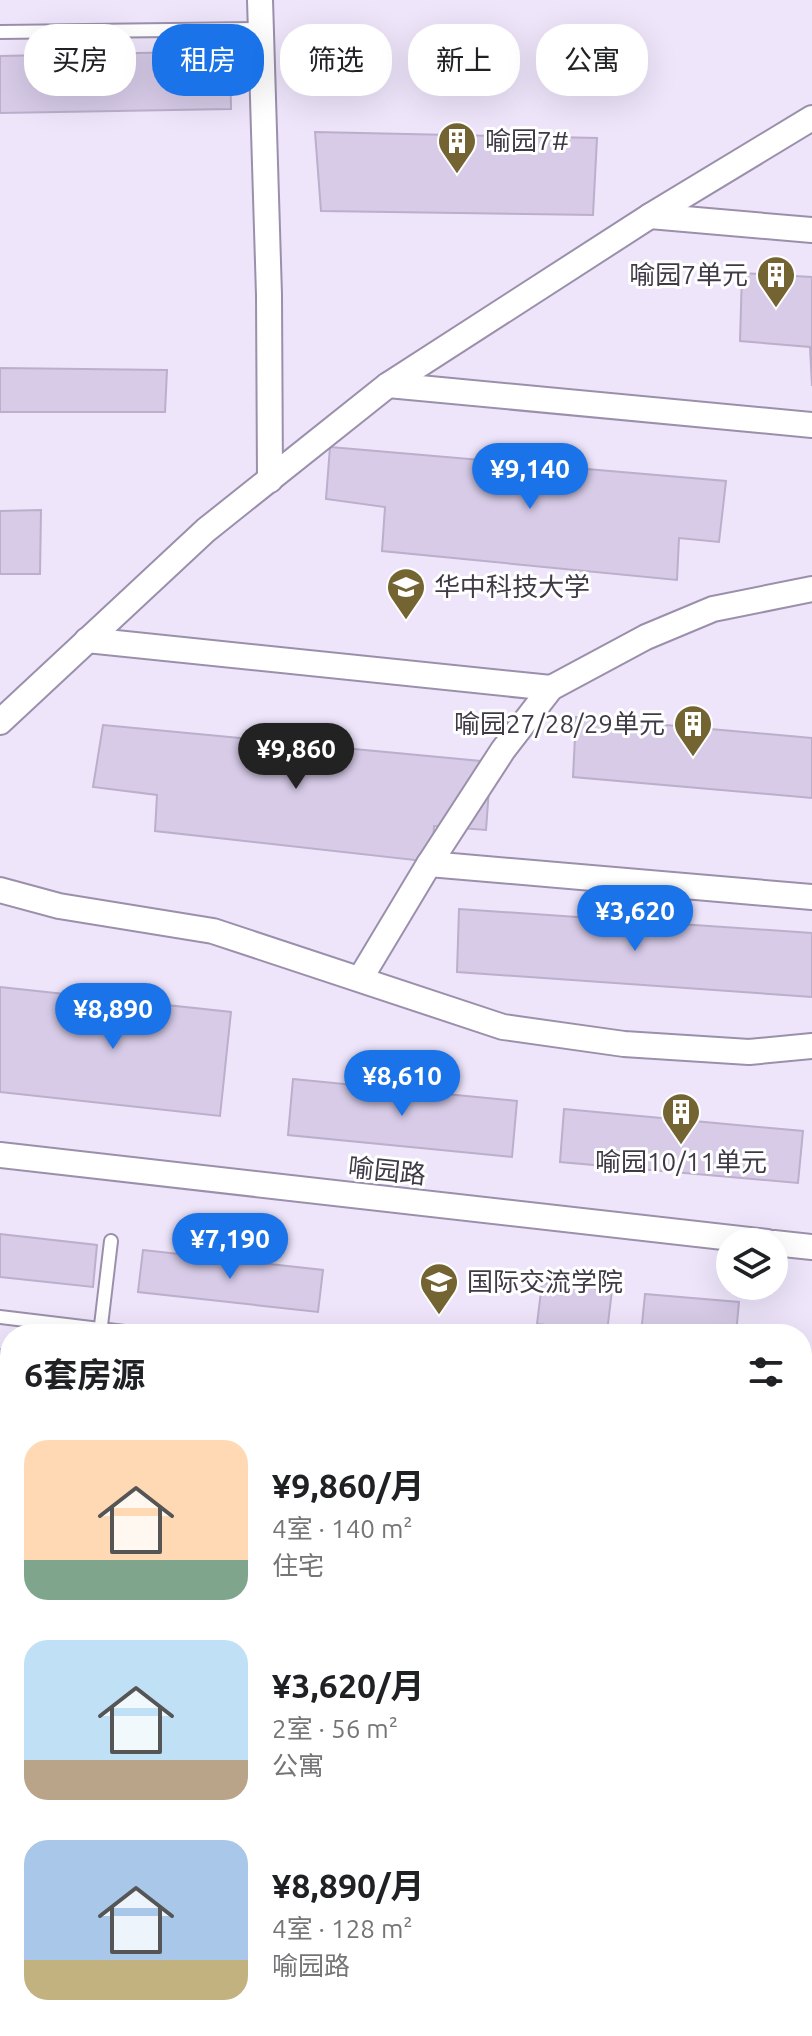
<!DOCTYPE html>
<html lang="zh">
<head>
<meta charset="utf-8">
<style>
  :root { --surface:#fff; --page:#f6f6f6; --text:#202124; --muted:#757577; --accent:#1a73e8 }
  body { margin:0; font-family:Ubuntu,"Noto Sans SC",sans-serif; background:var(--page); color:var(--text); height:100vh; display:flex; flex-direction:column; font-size:30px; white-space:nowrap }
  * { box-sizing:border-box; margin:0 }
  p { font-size:26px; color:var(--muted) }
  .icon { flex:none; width:44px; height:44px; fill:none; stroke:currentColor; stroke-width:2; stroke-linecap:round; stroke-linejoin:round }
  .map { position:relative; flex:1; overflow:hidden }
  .side { position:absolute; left:0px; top:1324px; width:812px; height:712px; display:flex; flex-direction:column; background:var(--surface); border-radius:32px 32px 0 0; box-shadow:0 8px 32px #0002 }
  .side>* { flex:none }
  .guide { position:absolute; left:24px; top:24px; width:764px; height:72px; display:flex; gap:16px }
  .tools { position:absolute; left:716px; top:1228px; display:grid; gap:16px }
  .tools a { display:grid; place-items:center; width:72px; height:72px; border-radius:50%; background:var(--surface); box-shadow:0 8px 32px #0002; font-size:40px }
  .price { position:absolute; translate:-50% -68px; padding:0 18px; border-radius:28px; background:var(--accent); color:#fff; font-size:26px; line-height:52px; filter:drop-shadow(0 2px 4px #0008) }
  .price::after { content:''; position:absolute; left:50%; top:48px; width:24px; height:18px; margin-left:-12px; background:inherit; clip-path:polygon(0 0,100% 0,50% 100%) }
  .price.current { background:#222; color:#fff }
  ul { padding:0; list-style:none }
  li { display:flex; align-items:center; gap:24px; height:200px; padding:0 24px }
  li span { display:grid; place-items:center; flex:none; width:224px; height:160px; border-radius:24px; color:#555 }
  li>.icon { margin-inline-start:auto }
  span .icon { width:96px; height:96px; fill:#fffc; stroke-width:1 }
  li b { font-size:34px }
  h2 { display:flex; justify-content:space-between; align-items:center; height:96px; padding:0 24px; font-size:34px }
  .pill { padding:0 28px; border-radius:32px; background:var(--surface); box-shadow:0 8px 32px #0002; font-size:28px; line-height:72px }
  .pill.current { background:var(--accent); color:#fff }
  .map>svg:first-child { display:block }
  .built { fill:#eee5fb; fill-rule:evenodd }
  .building { fill:#d7cbe8; stroke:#bbafcc; stroke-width:2 }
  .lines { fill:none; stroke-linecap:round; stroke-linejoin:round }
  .lane-casing { stroke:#9b90ab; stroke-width:16 }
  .street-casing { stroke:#9b90ab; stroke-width:28 }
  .lane { stroke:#fff; stroke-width:12 }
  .street { stroke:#fff; stroke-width:24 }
  .labels { text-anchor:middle; stroke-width:6; stroke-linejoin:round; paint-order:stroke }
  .poi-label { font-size:26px; fill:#3f3a46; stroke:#fff; text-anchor:start }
  .street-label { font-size:26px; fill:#3f3a46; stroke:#fff }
</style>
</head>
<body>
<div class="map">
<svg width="812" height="2036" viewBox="0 0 812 2036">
  <rect width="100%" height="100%" fill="#f6f2fe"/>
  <path class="built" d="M0,0H812V1589L802,1588V1334H10V2026H279L278,2036H0ZM730,1242H774V1286H730Z"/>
  <g class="building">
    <polygon points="230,51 231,109 0,113 0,56"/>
    <polygon points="315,132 597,138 593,215 321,211"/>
    <polygon points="742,273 812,277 812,386 810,347 740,341"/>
    <polygon points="0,368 167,370 165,412 0,412"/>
    <polygon points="330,447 726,481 719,542 679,538 677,580 382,551 385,507 326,499"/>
    <polygon points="41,510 40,574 0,574 0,511"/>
    <polygon points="576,717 812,738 812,798 573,777"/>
    <polygon points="103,725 491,762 486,830 434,826 432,862 155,831 157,795 93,787"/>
    <polygon points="459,909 812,933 812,997 457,972"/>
    <polygon points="0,987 231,1012 220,1116 0,1092"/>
    <polygon points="293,1079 517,1101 512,1157 288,1135"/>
    <polygon points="564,1109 803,1131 798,1183 560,1162"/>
    <polygon points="0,1234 97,1245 93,1287 0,1277"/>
    <polygon points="143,1250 323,1270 318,1312 138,1292"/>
    <polygon points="542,1283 612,1290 607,1332 537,1324"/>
    <polygon points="645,1294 739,1302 736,1334 641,1334"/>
    <polygon points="0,1349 10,1350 10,1393 0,1392"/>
    <polygon points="802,1427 811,1428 807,1474 802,1474"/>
    <polygon points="0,1465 10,1466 10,1508 0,1507"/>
    <polygon points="802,1499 812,1499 810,1547 802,1546"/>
    <polygon points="0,1582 10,1583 10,1626 0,1625"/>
    <polygon points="0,1699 10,1700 10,1743 0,1742"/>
    <polygon points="804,1726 812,1727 812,1903 802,1901"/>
    <polygon points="0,1850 10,1851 10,1893 0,1892"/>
    <polygon points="0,1968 10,1969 10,2012 0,2011"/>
    <polygon points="149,2026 269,2026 268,2036"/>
    <polygon points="304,2026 371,2026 370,2036 304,2036"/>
    <polygon points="468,2026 525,2026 525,2036 467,2032"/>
    <polygon points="605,2026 687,2026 687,2036 604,2036"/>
  </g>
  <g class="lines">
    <defs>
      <g id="lane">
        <polyline points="0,32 261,29"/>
        <polyline points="0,1317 141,1334"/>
        <polyline points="100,1334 111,1241"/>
        <polyline points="0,1434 10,1435"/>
        <polyline points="0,1544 10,1546"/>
        <polyline points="0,1663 10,1665"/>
        <polyline points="0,1806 10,1807"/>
        <polyline points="0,1923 10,1924"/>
        <polyline points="72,2036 73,2026"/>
      </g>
      <g id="street">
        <polyline points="260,0 269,295 270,480"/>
        <polyline points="650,216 812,230"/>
        <polyline points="388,385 812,425"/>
        <polyline points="87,640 551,688"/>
        <polyline points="0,722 206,530 388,385 650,216 812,118"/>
        <polyline points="429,864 812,897"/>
        <polyline points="0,890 59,906 213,931 503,1027 624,1044 749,1052 812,1046"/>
        <polyline points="360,979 429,864 503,750 551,688 646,637 713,609 812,589"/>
        <polyline points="0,1155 767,1242"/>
        <polyline points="774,1243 812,1247"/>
        <polyline points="802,1390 812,1391"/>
        <polyline points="802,1596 812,1597"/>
        <polyline points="802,1706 812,1697"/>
        <polyline points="754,2026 757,2036"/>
        <polyline points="439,2036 440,2026"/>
      </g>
    </defs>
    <use href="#lane" class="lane-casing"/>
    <use href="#street" class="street-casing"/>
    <use href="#lane" class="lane"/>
    <use href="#street" class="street"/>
  </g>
  <defs>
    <symbol id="building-pin" viewBox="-11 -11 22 30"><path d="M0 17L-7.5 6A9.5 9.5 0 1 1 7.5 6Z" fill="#736431" stroke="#fff"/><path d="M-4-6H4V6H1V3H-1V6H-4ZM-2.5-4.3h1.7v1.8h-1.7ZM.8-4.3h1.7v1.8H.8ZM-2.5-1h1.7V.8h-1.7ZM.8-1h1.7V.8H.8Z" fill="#fff"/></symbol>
    <symbol id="university-pin" viewBox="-11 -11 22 30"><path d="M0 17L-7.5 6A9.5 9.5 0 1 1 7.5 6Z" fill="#736431" stroke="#fff"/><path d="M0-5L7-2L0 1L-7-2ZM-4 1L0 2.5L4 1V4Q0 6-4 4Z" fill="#fff"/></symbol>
  </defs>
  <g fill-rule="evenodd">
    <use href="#building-pin" x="435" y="119" width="44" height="60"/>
    <use href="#building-pin" x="754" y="253" width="44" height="60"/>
    <use href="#university-pin" x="384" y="565" width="44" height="60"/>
    <use href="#building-pin" x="671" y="702" width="44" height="60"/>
    <use href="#building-pin" x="659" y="1090" width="44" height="60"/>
    <use href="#university-pin" x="417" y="1260" width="44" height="60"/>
  </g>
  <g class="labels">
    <g class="poi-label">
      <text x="485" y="150">喻园7#</text>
      <text x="748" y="284" text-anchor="end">喻园7单元</text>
      <text x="434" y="596">华中科技大学</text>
      <text x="665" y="733" text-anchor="end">喻园27/28/29单元</text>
      <text x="681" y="1171" text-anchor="middle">喻园10/11单元</text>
      <text x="467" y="1291">国际交流学院</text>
    </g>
    <g class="street-label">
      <text transform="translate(387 1171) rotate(6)" y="9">喻园路</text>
    </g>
  </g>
</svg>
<div class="tools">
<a><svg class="icon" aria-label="layers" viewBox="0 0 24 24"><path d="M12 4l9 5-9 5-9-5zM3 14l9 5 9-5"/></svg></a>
</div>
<b class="price" style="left:530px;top:511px">¥9,140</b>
<b class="price current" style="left:296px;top:791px">¥9,860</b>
<b class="price" style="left:635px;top:953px">¥3,620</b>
<b class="price" style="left:113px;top:1051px">¥8,890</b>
<b class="price" style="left:402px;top:1118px">¥8,610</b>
<b class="price" style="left:230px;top:1281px">¥7,190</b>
<div class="guide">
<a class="pill">买房</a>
<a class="pill current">租房</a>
<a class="pill">筛选</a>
<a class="pill">新上</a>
<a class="pill">公寓</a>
</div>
<section class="side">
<h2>6套房源<svg class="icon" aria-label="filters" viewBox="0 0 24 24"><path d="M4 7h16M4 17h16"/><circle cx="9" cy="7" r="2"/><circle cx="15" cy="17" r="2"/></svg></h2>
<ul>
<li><span style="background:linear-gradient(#ffd9b3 75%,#7fa58c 0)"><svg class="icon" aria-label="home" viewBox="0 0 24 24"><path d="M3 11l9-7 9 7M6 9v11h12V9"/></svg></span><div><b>¥9,860/月</b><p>4室 · 140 m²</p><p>住宅</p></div></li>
<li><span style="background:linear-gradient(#bfe0f5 75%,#b9a48a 0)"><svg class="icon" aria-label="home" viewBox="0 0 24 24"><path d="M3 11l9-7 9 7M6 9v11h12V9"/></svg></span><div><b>¥3,620/月</b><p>2室 · 56 m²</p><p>公寓</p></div></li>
<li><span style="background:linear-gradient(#a9c7e8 75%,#c2b280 0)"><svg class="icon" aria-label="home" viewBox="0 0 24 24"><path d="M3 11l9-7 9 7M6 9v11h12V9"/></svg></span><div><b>¥8,890/月</b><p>4室 · 128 m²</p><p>喻园路</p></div></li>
</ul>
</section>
</div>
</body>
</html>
